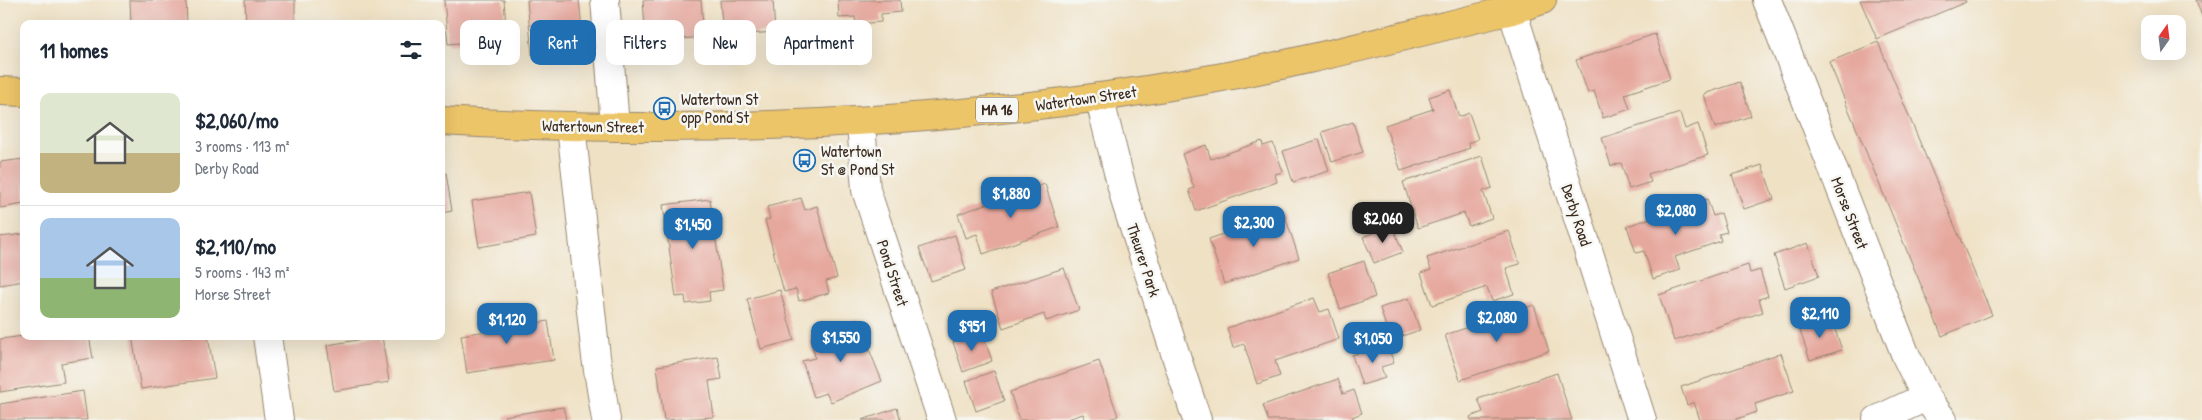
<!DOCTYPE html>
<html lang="en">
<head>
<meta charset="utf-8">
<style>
  :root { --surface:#fff; --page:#f2f2f3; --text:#1f2937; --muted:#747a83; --line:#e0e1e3; --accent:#1f6fb2 }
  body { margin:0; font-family:"Patrick Hand",sans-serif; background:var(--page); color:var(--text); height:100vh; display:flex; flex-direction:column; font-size:19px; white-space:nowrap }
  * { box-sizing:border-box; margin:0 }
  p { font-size:16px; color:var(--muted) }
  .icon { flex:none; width:28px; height:28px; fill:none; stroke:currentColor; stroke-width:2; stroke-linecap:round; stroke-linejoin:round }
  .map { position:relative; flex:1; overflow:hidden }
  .panel { position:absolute; left:20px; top:20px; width:425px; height:320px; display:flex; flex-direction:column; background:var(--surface); border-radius:10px; box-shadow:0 5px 20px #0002 }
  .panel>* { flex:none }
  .guide { position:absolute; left:460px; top:20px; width:475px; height:45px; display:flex; gap:10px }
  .needle { width:32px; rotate:14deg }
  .fabs { position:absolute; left:2141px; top:15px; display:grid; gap:10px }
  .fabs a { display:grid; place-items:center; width:45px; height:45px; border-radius:10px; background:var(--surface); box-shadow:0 5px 20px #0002; font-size:25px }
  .price { position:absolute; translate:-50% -42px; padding:0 11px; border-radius:10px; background:var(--accent); color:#fff; font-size:16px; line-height:32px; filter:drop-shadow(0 1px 2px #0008) }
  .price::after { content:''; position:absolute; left:50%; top:30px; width:15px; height:11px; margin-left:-8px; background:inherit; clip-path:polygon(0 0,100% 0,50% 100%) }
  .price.current { background:#222; color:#fff }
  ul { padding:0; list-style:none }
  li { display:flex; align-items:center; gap:15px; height:125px; padding:0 20px }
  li+li { border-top:1px solid var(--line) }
  li span { display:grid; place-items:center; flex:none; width:140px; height:100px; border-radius:10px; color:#555 }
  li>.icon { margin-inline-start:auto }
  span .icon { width:60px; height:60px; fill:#fffc; stroke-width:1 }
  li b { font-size:21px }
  h2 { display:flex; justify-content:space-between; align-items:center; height:60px; padding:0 20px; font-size:21px }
  .tag { padding:0 18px; border-radius:10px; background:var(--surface); box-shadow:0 5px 20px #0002; font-size:18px; line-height:45px }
  .tag.current { background:var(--accent); color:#fff }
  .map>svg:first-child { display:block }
  .building { fill:#e6a79d }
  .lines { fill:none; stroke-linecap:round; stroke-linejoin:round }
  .minor-casing { stroke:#958671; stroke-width:30 }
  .major-casing { stroke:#958671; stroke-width:30 }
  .minor { stroke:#fff; stroke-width:28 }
  .major { stroke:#edc569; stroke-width:28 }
  .labels { text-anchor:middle; stroke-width:5; stroke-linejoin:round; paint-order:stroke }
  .shield { fill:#f6f6f2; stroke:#73675e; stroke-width:1 }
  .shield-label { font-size:15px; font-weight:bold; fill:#3b2a1e }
  .street-label { font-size:16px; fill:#3b2a1e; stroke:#f6f6f2 }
  .poi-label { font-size:16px; fill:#3b2a1e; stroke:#f6f6f2; text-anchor:start }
</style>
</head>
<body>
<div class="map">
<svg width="2202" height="420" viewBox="0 0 2202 420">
  <rect width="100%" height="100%" fill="#f6f6f2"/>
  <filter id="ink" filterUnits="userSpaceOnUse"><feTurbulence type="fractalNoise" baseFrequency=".02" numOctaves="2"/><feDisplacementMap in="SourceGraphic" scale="10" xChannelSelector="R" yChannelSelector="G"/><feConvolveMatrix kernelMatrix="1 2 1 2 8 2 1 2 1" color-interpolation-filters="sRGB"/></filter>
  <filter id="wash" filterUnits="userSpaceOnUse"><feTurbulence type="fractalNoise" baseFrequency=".0096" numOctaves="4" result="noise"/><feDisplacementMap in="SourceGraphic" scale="20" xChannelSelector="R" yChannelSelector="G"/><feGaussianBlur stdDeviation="1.12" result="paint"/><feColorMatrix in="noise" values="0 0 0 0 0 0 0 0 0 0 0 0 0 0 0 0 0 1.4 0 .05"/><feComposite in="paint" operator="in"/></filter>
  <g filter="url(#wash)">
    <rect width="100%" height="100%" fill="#efe1c4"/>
    <g id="blocks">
      <g class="building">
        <polygon points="130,0 186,0 187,24 131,24"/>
        <polygon points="245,0 295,0 295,24 246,24"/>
        <polygon points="444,0 504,0 507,39 448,44"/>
        <polygon points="527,0 579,0 584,50 532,55"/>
        <polygon points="643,0 701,0 704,37 646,42"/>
        <polygon points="720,0 773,0 775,32 723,36"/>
        <polygon points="838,0 900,0 901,12 881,14 881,22 856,24 855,17 839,18"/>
        <polygon points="1860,0 1965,0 1966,2 1877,39"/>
        <polygon points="2196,0 2202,0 2202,17"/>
        <polygon points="1655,34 1670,79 1625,94 1630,109 1603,118 1594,91 1588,93 1576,60"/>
        <polygon points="1878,42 1992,315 1942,336 1829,62"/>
        <polygon points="1740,82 1751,116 1715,128 1704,94"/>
        <polygon points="1450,90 1459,117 1469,113 1478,139 1468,143 1470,148 1401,171 1385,125 1433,109 1429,97"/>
        <polygon points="1680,113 1685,129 1698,124 1708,155 1648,174 1651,182 1629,189 1621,163 1611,166 1602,138"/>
        <polygon points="1353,122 1363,152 1332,162 1322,132"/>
        <polygon points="1319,139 1329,171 1293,182 1283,151"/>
        <polygon points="1262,141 1263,146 1273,143 1283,172 1275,174 1277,182 1196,211 1189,190 1194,188 1182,154 1206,145 1211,159"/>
        <polygon points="1482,156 1492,188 1483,191 1492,218 1469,226 1464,213 1418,228 1403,182"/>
        <polygon points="24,159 24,204 0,208 0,162"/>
        <polygon points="1762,165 1774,199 1744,209 1732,175"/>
        <polygon points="446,173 452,211 441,213 441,174"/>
        <polygon points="1045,184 1059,227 983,254 977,234 966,238 958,214"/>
        <polygon points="529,192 536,237 479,247 472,201"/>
        <polygon points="801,198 805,210 817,206 837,278 826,281 829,293 799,301 796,289 784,292 765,220 770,219 767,207"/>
        <polygon points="710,199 723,290 709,292 710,301 686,304 685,296 676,297 663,205"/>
        <polygon points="1707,199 1713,216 1721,213 1727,232 1719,234 1721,241 1675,257 1680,270 1653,279 1644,251 1636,253 1627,226"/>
        <polygon points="1284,213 1299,258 1224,284 1209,239"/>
        <polygon points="1392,225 1403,252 1374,263 1363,237"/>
        <polygon points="1509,231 1520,264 1506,268 1514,294 1492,301 1487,287 1432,305 1421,273 1431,270 1427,258"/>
        <polygon points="24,234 24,281 0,285 0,237"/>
        <polygon points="955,235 966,270 931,281 919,248"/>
        <polygon points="1808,243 1819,276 1785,288 1774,255"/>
        <polygon points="1364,261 1375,297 1340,309 1328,273"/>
        <polygon points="1748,265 1750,273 1760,270 1768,296 1759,299 1763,312 1674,341 1659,295"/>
        <polygon points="1064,268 1079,310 1046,321 1044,314 1003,328 991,292"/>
        <polygon points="780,290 794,340 761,349 747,299"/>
        <polygon points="1314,298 1320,312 1329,309 1339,339 1275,361 1280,376 1257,384 1244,344 1233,348 1227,328"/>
        <polygon points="1409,298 1420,330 1390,340 1380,308"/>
        <polygon points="1534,305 1549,351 1460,380 1445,335"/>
        <polygon points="517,314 519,326 548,321 554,360 467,373 461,335 493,330 491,318"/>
        <polygon points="1831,318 1842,350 1810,360 1799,328"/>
        <polygon points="857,320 882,381 831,402 826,393 814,397 802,361 815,358 811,337"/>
        <polygon points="982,332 992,361 963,372 953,342"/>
        <polygon points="24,336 89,336 93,358 61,363 64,382 0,392 0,339"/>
        <polygon points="132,336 208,336 215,378 141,389"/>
        <polygon points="382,336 389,382 334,391 327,345"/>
        <polygon points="1387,344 1394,363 1381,367 1385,378 1362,385 1352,355"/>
        <polygon points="1781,353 1794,391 1755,404 1757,412 1734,420 1700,420 1694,402 1687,405 1681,387"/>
        <polygon points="718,357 722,379 709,381 714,417 664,420 657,366"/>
        <polygon points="1099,361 1118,416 1106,420 1085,420 1083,414 1065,420 1019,420 1010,392"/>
        <polygon points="994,371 1004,401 976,411 966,381"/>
        <polygon points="1557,373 1572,420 1471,420 1470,417 1483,412 1478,399"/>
        <polygon points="1338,379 1343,394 1354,390 1362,413 1352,417 1354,420 1268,420 1263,405"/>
        <polygon points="83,391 87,420 0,420 0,404"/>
        <polygon points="563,407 566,420 505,420 504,416"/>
        <polygon points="897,408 901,420 862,420"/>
      </g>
    </g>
  </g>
  <g filter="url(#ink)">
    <use href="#blocks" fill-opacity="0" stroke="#958671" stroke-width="1"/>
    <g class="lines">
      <defs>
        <g id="minor">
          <polyline points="605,0 615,126"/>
          <polyline points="1767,0 1906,356 1926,397 1943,420"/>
          <polyline points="1512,10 1642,420"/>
          <polyline points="1099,97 1126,203 1197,420"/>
          <polyline points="861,123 866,190 942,420"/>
          <polyline points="571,126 596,357 606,420"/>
          <polyline points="267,336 279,420"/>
          <polyline points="1877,420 1926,397"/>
        </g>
        <g id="major">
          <polyline points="0,91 24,92"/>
          <path d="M441,121C695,135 949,126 1200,81C1305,63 1408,34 1512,10L1542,0"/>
        </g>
      </defs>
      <use href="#minor" class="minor-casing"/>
      <use href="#major" class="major-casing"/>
      <use href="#minor" class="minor"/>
      <use href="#major" class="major"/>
    </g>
  </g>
  <defs>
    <symbol id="bus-ring" viewBox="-11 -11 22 22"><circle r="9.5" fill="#f6f6f2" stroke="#1f6fb2" stroke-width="1.5"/><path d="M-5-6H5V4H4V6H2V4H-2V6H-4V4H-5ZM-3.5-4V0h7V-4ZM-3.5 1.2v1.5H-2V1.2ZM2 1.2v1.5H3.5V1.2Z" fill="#1f6fb2"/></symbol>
  </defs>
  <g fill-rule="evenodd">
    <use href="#bus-ring" x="652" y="96" width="25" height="25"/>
    <use href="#bus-ring" x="792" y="148" width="25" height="25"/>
  </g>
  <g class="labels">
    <rect class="shield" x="976" y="97.5" width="42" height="25" rx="4"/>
    <g class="shield-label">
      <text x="997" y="115">MA 16</text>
    </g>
    <g class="street-label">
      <text transform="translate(1086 98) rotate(-8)" y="6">Watertown Street</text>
      <text transform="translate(593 126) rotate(1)" y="6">Watertown Street</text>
      <text transform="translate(1850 213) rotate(69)" y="6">Morse Street</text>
      <text transform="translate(1577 215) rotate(72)" y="6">Derby Road</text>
      <text transform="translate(1144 260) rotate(72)" y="6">Theurer Park</text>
      <text transform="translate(893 273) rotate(72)" y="6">Pond Street</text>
    </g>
    <g class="poi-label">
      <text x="681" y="105">Watertown St<tspan x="681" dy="18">opp Pond St</tspan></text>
      <text x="821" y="157">Watertown<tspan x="821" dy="18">St @ Pond St</tspan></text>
    </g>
  </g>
</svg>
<div class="fabs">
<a><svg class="needle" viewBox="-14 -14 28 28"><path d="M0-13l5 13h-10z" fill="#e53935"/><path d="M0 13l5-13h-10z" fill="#747a83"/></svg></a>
</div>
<b class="price" style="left:1011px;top:219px">$1,880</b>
<b class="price" style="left:1676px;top:236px">$2,080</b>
<b class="price current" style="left:1383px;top:244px">$2,060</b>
<b class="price" style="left:1254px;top:248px">$2,300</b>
<b class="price" style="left:693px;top:250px">$1,450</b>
<b class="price" style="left:1820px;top:339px">$2,110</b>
<b class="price" style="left:1497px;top:343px">$2,080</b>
<b class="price" style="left:507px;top:345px">$1,120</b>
<b class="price" style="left:972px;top:352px">$951</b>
<b class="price" style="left:841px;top:363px">$1,550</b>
<b class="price" style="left:1373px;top:364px">$1,050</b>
<div class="guide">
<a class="tag">Buy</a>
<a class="tag current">Rent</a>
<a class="tag">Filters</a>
<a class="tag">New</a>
<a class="tag">Apartment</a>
</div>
<section class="panel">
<h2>11 homes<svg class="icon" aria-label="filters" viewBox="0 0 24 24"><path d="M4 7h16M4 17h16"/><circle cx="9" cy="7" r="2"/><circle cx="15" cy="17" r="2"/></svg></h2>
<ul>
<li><span style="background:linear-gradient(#dfe7d0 60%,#c2b280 0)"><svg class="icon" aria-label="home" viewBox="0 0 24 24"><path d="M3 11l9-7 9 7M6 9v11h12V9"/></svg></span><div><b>$2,060/mo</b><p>3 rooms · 113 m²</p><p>Derby Road</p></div></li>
<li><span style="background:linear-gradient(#a9c7e8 60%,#8fb573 0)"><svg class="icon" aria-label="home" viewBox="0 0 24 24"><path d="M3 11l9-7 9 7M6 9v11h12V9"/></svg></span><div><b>$2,110/mo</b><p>5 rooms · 143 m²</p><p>Morse Street</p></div></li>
</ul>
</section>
</div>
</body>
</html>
